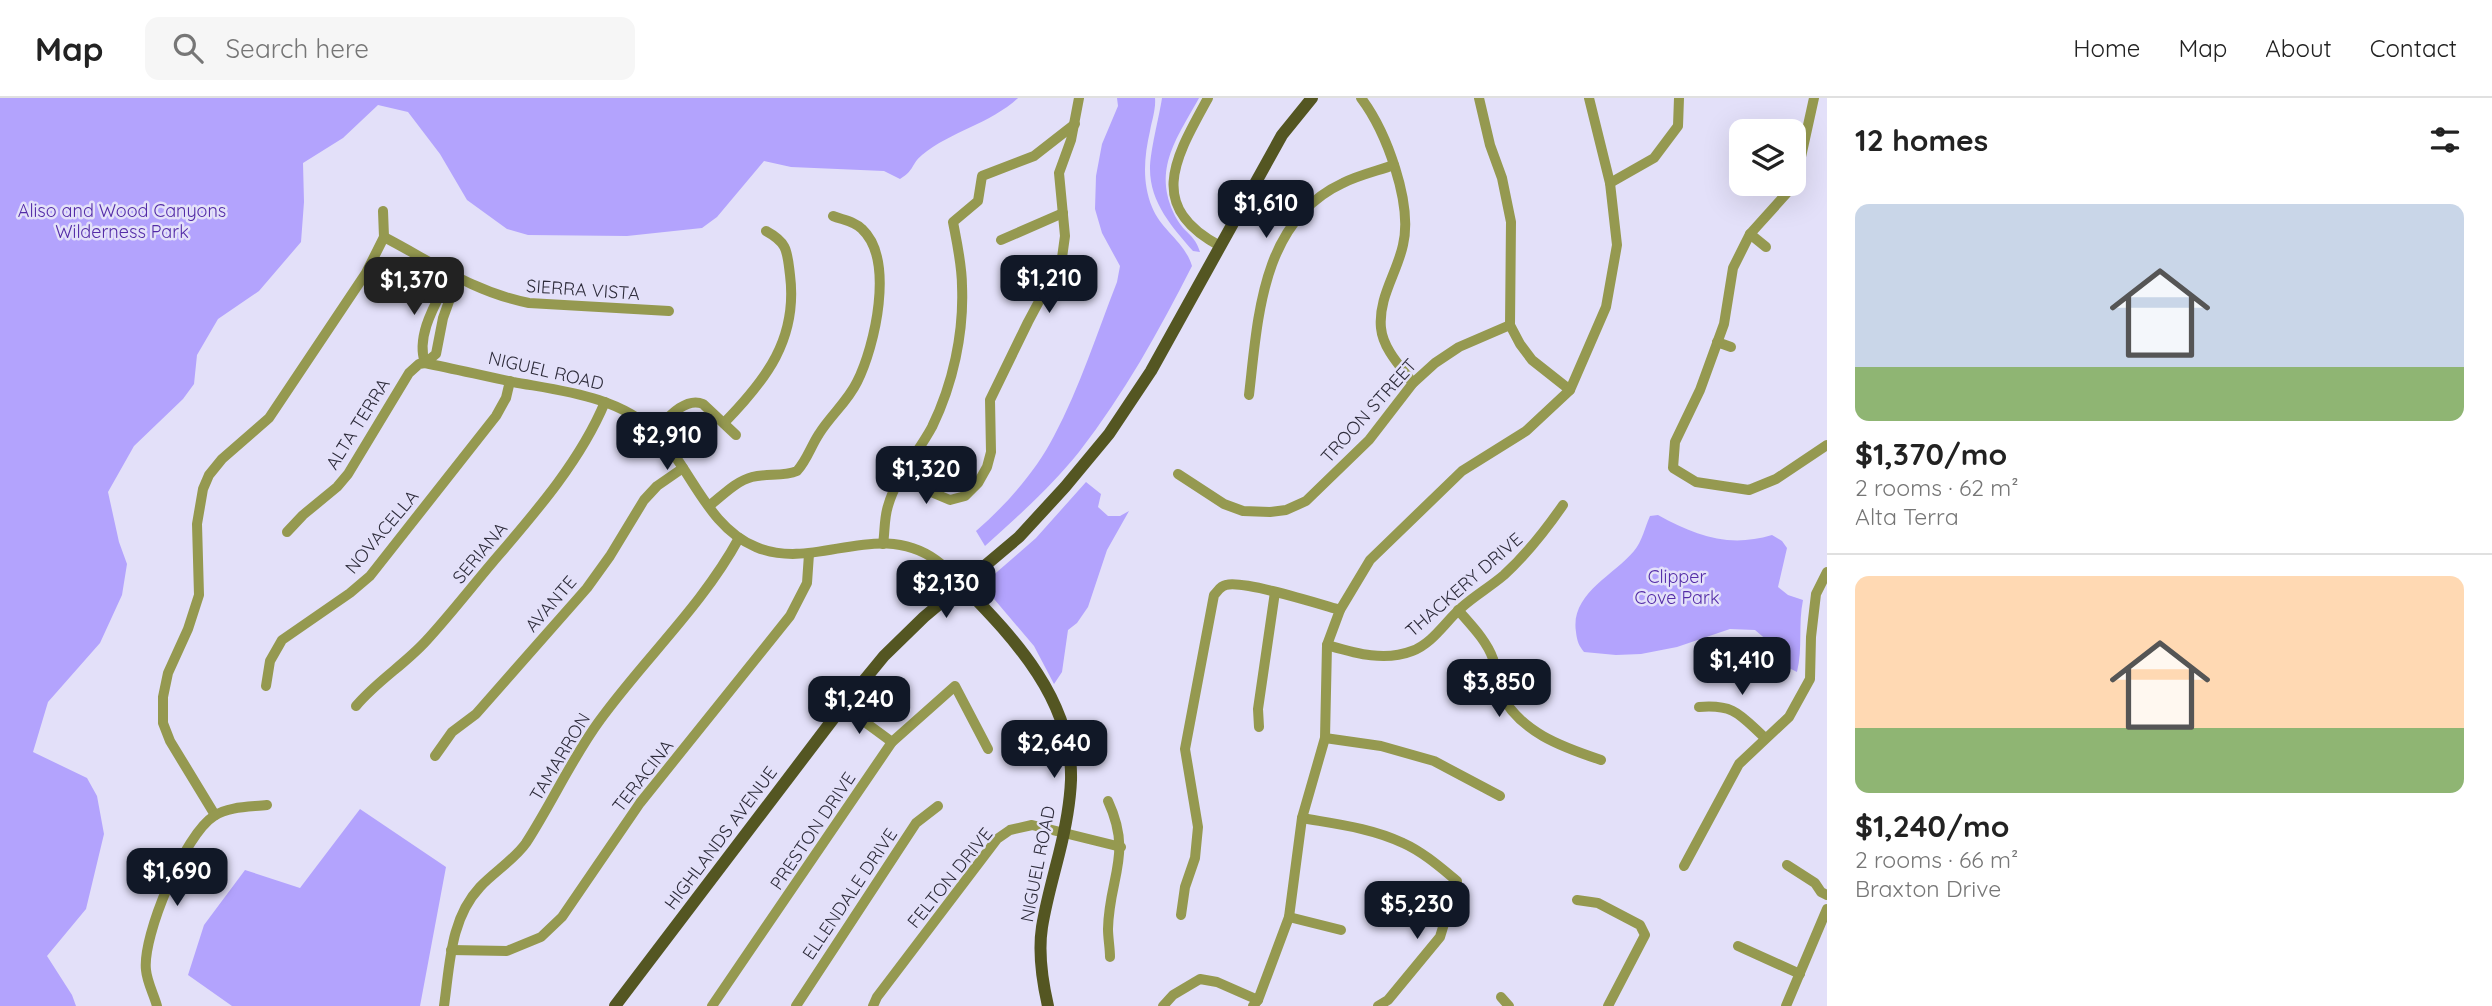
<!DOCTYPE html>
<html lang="en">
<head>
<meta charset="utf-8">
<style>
  :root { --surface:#fff; --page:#f6f6f6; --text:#222; --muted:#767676; --line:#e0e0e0; --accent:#111827 }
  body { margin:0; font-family:Quicksand,sans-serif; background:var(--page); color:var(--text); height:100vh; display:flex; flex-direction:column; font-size:26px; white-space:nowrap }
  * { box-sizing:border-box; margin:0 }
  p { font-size:23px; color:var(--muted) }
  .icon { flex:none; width:38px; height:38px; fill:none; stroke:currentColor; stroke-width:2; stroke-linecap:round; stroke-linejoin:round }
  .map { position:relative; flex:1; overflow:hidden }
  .panel { display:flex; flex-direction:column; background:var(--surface); width:665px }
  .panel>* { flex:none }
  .tools { position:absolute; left:1729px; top:21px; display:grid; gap:14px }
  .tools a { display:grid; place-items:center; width:77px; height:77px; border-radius:14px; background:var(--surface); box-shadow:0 7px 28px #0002; font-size:35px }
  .price { position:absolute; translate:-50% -60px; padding:0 16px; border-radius:14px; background:var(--accent); color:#fff; font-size:23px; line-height:46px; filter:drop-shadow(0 2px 4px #0008) }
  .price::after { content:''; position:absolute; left:50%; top:42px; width:21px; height:16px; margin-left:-10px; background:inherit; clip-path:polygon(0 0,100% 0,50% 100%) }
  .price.on { background:#222; color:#fff }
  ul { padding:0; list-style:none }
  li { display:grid; align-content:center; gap:14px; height:371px; padding:0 28px }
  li+li { border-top:2px solid var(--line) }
  li span { display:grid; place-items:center; height:217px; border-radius:14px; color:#555 }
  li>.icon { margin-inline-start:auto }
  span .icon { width:126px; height:126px; fill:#fffc; stroke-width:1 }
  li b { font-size:30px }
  h2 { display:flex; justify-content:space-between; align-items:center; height:84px; padding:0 28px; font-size:30px }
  header { display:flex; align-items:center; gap:42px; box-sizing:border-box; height:98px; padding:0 35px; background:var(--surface); border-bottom:2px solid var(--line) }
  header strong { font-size:33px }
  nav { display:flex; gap:38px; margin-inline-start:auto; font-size:24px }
  .search { width:490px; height:63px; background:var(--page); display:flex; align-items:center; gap:18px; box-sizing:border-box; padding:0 24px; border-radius:14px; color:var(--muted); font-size:26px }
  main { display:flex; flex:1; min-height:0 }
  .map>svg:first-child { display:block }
  .green { fill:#b3a3fd }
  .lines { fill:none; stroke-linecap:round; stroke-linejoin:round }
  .minor { stroke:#959950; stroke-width:10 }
  .major { stroke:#545622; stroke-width:12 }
  .labels { text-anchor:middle; stroke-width:5; stroke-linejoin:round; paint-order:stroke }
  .park-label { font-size:18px; fill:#532ba7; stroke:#e3e0f9 }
  .street-label { font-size:18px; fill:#2e2c3b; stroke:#e3e0f9 }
</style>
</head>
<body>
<header>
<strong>Map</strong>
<div class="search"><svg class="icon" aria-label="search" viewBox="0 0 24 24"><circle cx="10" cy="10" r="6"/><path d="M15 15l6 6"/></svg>Search here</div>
<nav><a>Home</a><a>Map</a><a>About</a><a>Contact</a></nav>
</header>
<main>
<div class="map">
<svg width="1827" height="908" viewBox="0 0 1827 908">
  <rect width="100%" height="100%" fill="#e3e0f9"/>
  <g class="green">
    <path d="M0,0H1018C990,26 951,33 922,57C911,66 915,72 900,81L884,73L791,69L764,63L717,119L702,130L627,138L528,137L507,131L467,102L440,56L408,14L378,7L343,40L303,65L304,104L301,144L259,193L218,221L197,257L194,286L183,301L134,348L108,394L119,444L127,466L122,497L100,545L48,604L33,654L87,680L97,698L104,736L86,811L47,858L72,897L76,908H0Z"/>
    <path d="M1117,0H1155C1156,11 1152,22 1150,33C1144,59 1142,84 1152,109C1161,132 1185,144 1192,168C1159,233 1124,296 1079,354C1051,389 1018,418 985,448L976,433C1006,407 1036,373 1054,338C1080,289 1097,235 1117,184L1120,168L1102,135L1095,111L1096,78L1102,46L1118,8Z"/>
    <path d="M1162,0H1199C1176,42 1150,74 1178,123C1186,136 1195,137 1200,154L1193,153C1173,130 1150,105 1150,71C1150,53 1159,20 1162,0Z"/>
    <polygon points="1086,384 1101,396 1098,409 1108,418 1120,418 1129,413 1107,452 1088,509 1077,525 1068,532 1062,574 1054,586 1034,548 989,495 990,480 1036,440"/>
    <path d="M1658,417C1696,438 1729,450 1772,437L1782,443L1787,450L1778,489L1788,497L1803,502C1798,526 1803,550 1797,574L1787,569L1782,555L1755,532L1730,531L1677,549L1641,556L1616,557L1584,554C1579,548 1577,543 1576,534C1570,496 1613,478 1634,453C1642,444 1645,429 1650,418Z"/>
    <polygon points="360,711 446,769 420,908 232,908 188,877 204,827 245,772 300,790"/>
  </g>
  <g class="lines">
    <g class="minor">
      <path d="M1208,0C1177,57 1144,108 1220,148"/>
      <path d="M1361,0C1386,33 1413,105 1403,147C1397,175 1378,200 1381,230C1383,251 1401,269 1413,285"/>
      <polyline points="1479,0 1490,47 1502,80 1511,124 1510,227 1520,246 1532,262 1570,292"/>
      <polyline points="1814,0 1795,86 1750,136 1733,170 1724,226 1700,292 1675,344 1673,370 1696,384 1749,392 1776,381 1827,347"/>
      <polyline points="1610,85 1654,60 1678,28 1679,0"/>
      <polyline points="1750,136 1766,149"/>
      <path d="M384,139C434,165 473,194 529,205L669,213"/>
      <polyline points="1001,142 1063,115"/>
      <polyline points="1717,244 1731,249"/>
      <path d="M425,265C455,271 484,278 513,284C562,293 619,298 656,335C692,371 707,429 756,449C815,474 877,420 936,462C946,469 955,479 963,488"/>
      <path d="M425,265C415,236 438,202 450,177"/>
      <path d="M1249,297C1258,220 1261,123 1343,85C1359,77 1377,73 1394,67"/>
      <path d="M724,325C766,282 798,241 790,177C787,153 788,145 766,133"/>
      <path d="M655,333C666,322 685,298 703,306L736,337"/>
      <polyline points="1178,376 1224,406 1243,413 1270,414 1286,412 1306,403 1369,342 1413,285 1435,265 1459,249 1510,227"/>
      <polyline points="900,381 950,402 965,398 978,385 987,369 991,354 990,302 1028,224 1052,179 1061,167 1065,138 1059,75 1071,42 1079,0"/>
      <path d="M709,408C722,398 736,383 752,379C767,375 783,379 797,373C807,362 811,348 819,336C830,318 848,303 857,284C875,248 895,162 862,131C854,123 843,122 833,118"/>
      <polyline points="287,434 303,417 337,389 348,376 409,275 419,266 425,265 436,256 443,220 457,181"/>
      <path d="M883,446C885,434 884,420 888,408C896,379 918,355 932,329C953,286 964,235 962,188C962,167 957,145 953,124L978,103L982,78L1034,58L1075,26"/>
      <path d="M1458,512C1471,527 1487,543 1493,561C1497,572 1495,584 1500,594C1519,634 1562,649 1601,662"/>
      <path d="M1327,547C1355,555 1384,564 1412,553C1433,545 1445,524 1461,510C1474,498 1490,489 1504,477C1527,456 1545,433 1563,407"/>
      <polyline points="266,588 270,563 282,542 350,495 370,478 496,318 506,300 510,283"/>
      <path d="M356,608C377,583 404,567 426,543C449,518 470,491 492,465C534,416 580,364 605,304"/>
      <polyline points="843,608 892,644"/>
      <path d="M1699,609C1735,606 1740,617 1765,640"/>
      <polyline points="1259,629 1258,611 1275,494"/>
      <polyline points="1325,640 1381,648 1434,663 1500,698"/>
      <polyline points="435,658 452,634 476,616 587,490 610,458 644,402 657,388 683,370"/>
      <path d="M1108,703C1133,757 1109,779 1108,831C1108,840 1110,850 1110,859"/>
      <polyline points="215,717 170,643 163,625 163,599 168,575 188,531 199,497 197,426 203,391 209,377 222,361 269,320 366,175 384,139 383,113"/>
      <path d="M1302,720C1336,726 1372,730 1403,745C1423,754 1440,769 1457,783L1440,839L1388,902L1378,908"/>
      <polyline points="1787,767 1815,785 1821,794 1827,797"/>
      <polyline points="1684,768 1739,666 1789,619 1810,581 1811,539 1816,496 1827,474"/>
      <polyline points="1577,802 1598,805 1640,827 1645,837 1608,908"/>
      <path d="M1181,817L1185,789L1195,760L1198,729L1185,651L1214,497C1218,493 1220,488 1226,487C1244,482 1319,506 1340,512"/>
      <polyline points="1289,819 1341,832"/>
      <polyline points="1738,848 1800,876"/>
      <polyline points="451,852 507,853 541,839 562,819 640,705 790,518 807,485 809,456"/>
      <polyline points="1501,899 1509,908"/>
      <path d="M157,908C154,897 147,884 146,872C142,838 185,736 214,718C229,708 251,709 267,707"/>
      <path d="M444,908C450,866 450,821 480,789C494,774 515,761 526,745C552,705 572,660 600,622C645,560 702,508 739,440"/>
      <polyline points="712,908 892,644 955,588 988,651"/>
      <polyline points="796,908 916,725 938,708"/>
      <polyline points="873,908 877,899 997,741 1010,732 1032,727 1121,749"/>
      <polyline points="1163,908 1173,897 1200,881 1217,884 1258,902"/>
      <polyline points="1253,908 1258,902 1289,819 1302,720 1325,640 1327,547 1340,512 1370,462 1462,373 1526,333 1570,292 1606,209 1617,147 1610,85 1589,0"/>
      <polyline points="1786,908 1827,811"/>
    </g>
    <g class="major">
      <path d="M963,488C1015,541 1073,603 1071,682C1070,707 1065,732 1059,756C1053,780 1046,804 1042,829C1038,855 1042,882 1048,908"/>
      <polyline points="615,908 843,608 884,558 924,519 1019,439 1065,389 1109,336 1151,273 1282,37 1312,0"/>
    </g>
  </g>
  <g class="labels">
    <g class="park-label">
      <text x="122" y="119">Aliso and Wood Canyons<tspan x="122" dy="21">Wilderness Park</tspan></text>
      <text x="1677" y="485">Clipper<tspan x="1677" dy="21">Cove Park</tspan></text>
    </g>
    <g class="street-label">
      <text transform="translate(583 192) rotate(4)" y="6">SIERRA VISTA</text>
      <text transform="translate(546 273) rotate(13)" y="6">NIGUEL ROAD</text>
      <text transform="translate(1369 313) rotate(-48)" y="6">TROON STREET</text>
      <text transform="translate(358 326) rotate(-58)" y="6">ALTA TERRA</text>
      <text transform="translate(382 434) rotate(-50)" y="6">NOVACELLA</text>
      <text transform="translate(480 455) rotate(-50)" y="6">SERIANA</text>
      <text transform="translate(1464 487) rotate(-41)" y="6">THACKERY DRIVE</text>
      <text transform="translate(551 506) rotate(-49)" y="6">AVANTE</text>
      <text transform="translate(560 659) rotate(-59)" y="6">TAMARRON</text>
      <text transform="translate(643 678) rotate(-52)" y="6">TERACINA</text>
      <text transform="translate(813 733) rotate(-56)" y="6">PRESTON DRIVE</text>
      <text transform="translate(721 740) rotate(-53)" y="6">HIGHLANDS AVENUE</text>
      <text transform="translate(1038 766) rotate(-79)" y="6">NIGUEL ROAD</text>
      <text transform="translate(950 780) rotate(-51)" y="6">FELTON DRIVE</text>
      <text transform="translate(850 796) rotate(-56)" y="6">ELLENDALE DRIVE</text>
    </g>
  </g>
</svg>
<div class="tools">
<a><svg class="icon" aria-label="layers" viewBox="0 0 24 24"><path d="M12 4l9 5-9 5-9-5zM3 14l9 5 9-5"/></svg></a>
</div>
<b class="price" style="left:1266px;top:142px">$1,610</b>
<b class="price" style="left:1049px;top:217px">$1,210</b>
<b class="price on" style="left:414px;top:219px">$1,370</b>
<b class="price" style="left:667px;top:374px">$2,910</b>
<b class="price" style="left:926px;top:408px">$1,320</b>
<b class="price" style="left:946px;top:522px">$2,130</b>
<b class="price" style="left:1742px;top:599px">$1,410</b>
<b class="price" style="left:1499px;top:621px">$3,850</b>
<b class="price" style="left:859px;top:638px">$1,240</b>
<b class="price" style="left:1054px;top:682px">$2,640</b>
<b class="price" style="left:177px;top:810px">$1,690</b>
<b class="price" style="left:1417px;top:843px">$5,230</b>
</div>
<section class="panel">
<h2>12 homes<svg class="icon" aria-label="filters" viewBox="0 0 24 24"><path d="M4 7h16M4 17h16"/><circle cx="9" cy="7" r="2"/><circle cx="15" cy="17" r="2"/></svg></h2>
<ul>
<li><span style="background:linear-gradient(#c9d6e8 75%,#8fb573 0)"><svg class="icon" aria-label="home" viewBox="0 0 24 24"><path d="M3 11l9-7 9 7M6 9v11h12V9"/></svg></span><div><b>$1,370/mo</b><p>2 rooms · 62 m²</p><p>Alta Terra</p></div></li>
<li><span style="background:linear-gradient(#ffd9b3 70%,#8fb573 0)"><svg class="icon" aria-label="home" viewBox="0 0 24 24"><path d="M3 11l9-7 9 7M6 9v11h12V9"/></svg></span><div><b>$1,240/mo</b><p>2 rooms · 66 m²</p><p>Braxton Drive</p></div></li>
</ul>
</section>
</main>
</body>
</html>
